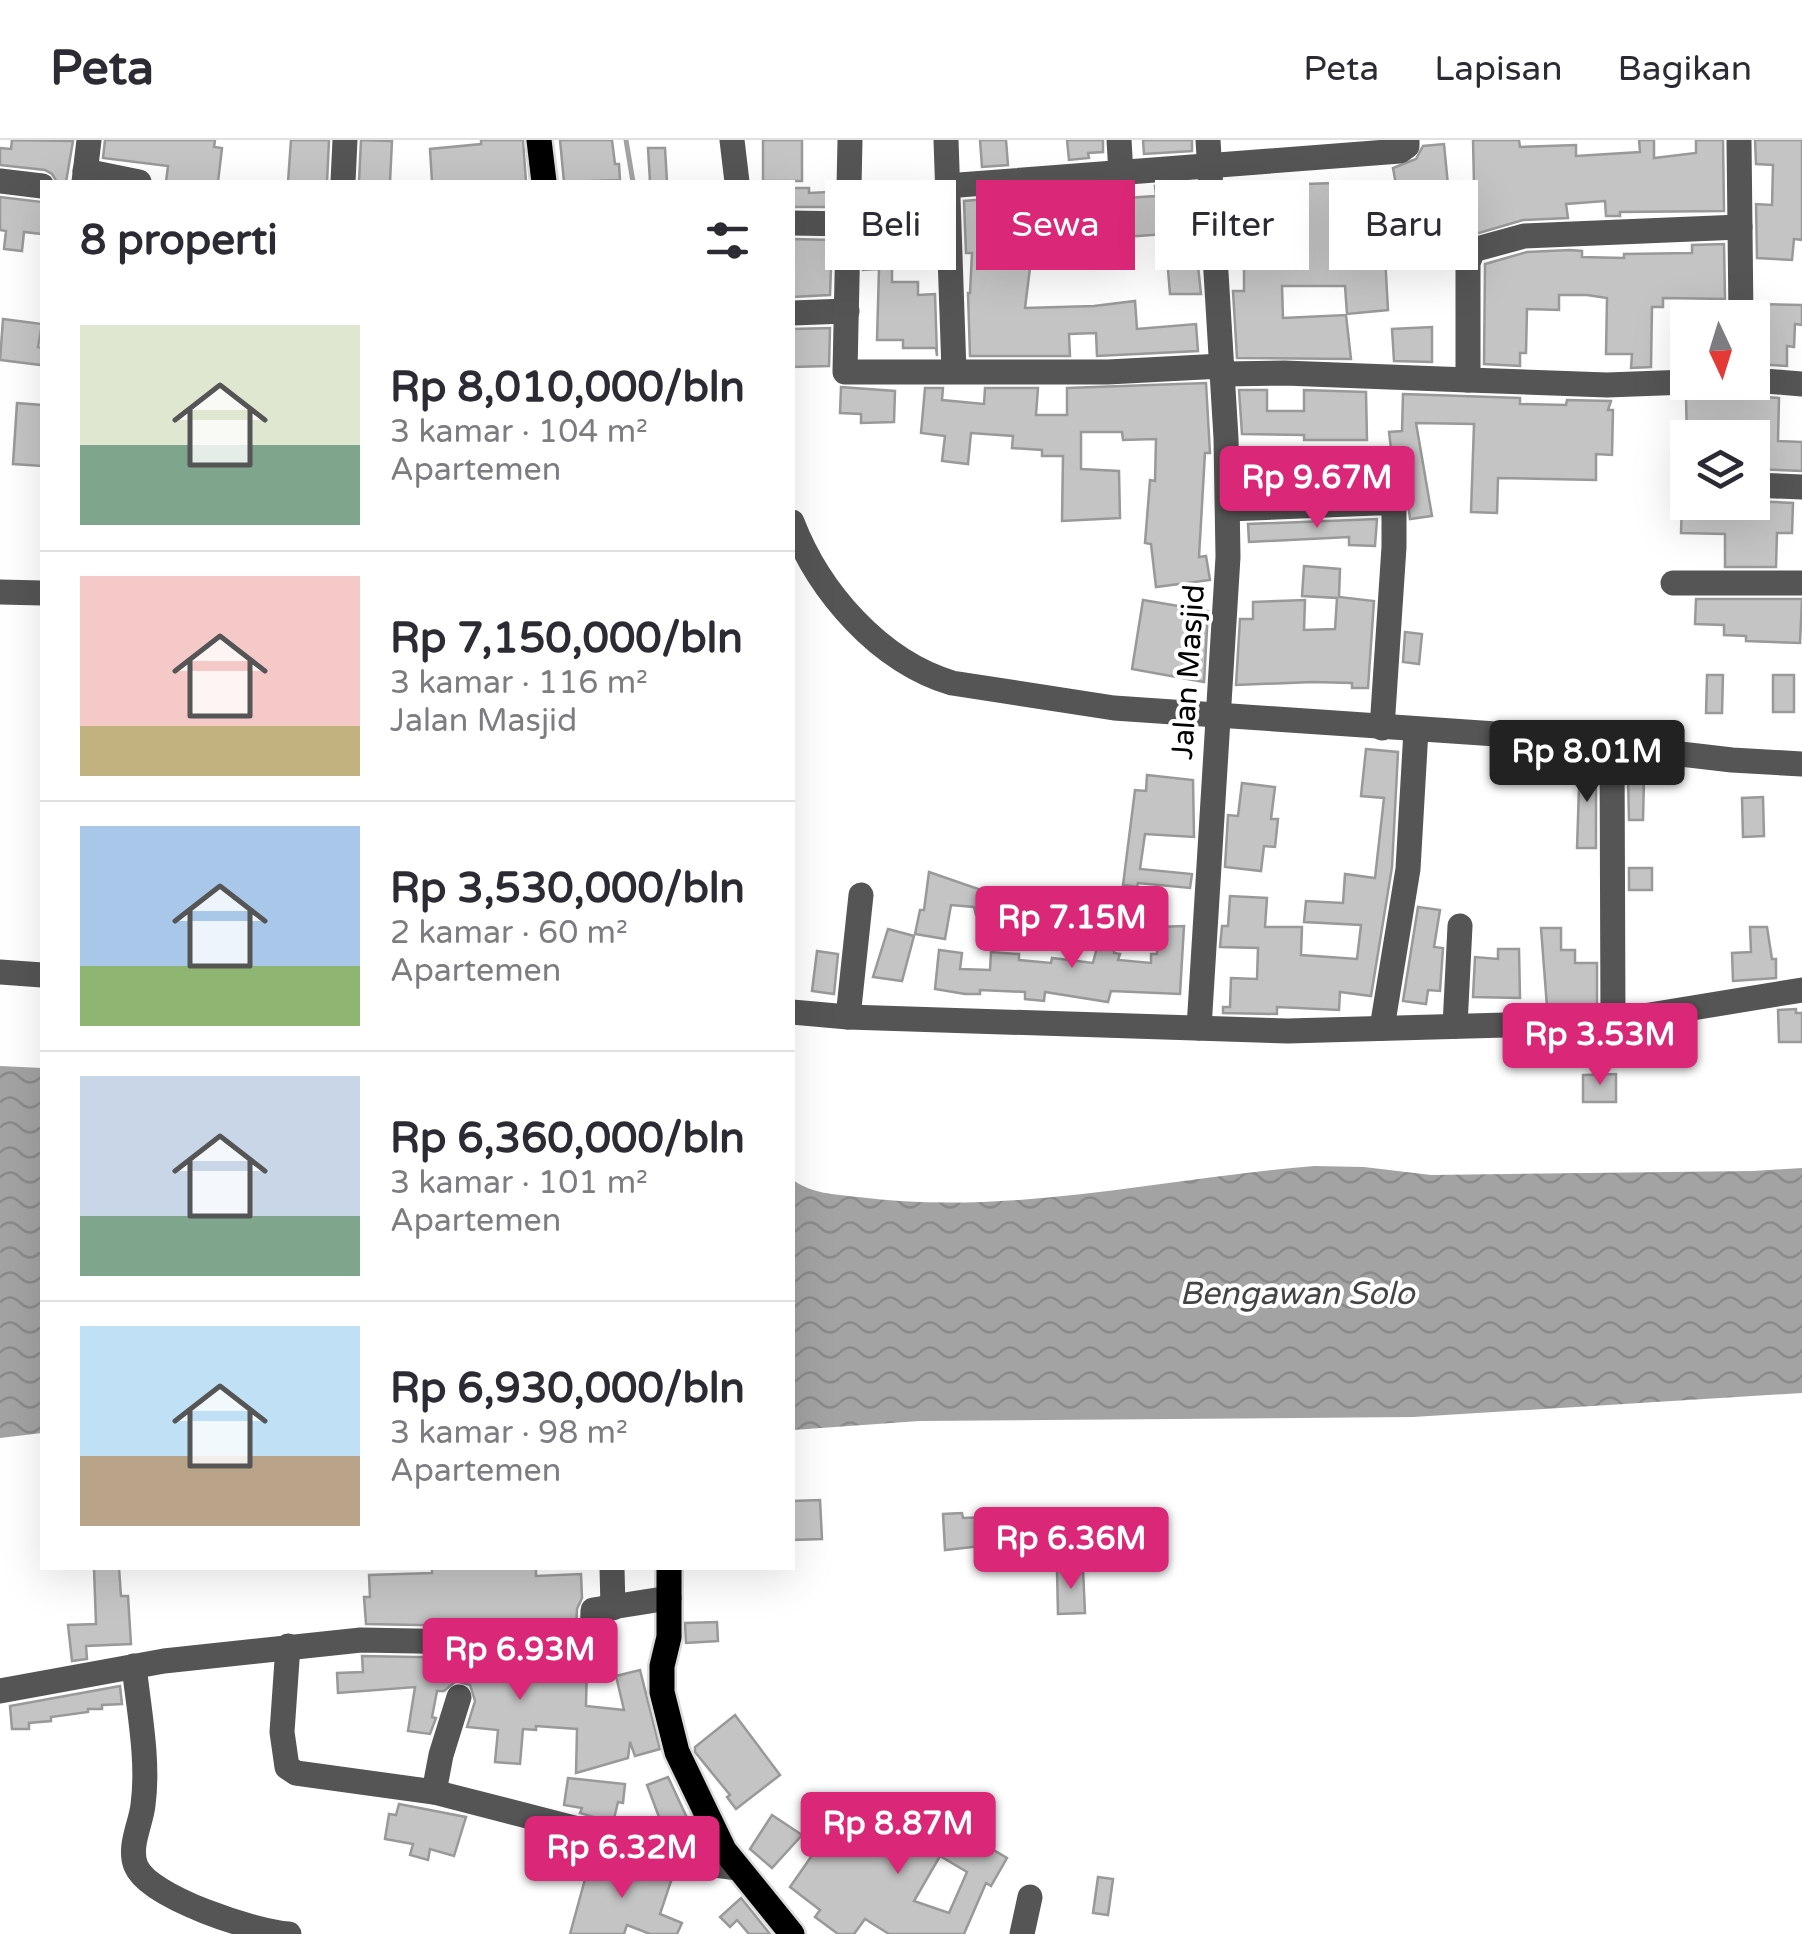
<!DOCTYPE html>
<html lang="id">
<head>
<meta charset="utf-8">
<style>
  :root { --surface:#fff; --page:#f2f2f3; --text:#2b2b33; --muted:#7c7c81; --line:#e1e1e2; --accent:#db2777 }
  body { margin:0; font-family:"Varela Round",sans-serif; background:var(--page); color:var(--text); height:100vh; display:flex; flex-direction:column; font-size:38px; white-space:nowrap }
  * { box-sizing:border-box; margin:0 }
  p { font-size:32px; color:var(--muted) }
  .icon { flex:none; width:55px; height:55px; fill:none; stroke:currentColor; stroke-width:2; stroke-linecap:round; stroke-linejoin:round }
  .map { position:relative; flex:1; overflow:hidden }
  .side { position:absolute; left:40px; top:40px; width:755px; height:1390px; display:flex; flex-direction:column; background:var(--surface); border-radius:0px; box-shadow:0 10px 40px #0002 }
  .side>* { flex:none }
  .top-card { position:absolute; left:825px; top:40px; width:825px; height:90px; display:flex; gap:20px }
  .needle { width:65px; rotate:176deg }
  .tools { position:absolute; left:1670px; top:160px; display:grid; gap:20px }
  .tools a { display:grid; place-items:center; width:100px; height:100px; border-radius:0px; background:var(--surface); box-shadow:0 10px 40px #0002; font-size:50px }
  .price { position:absolute; translate:-50% -85px; padding:0 22px; border-radius:10px; background:var(--accent); color:#fff; font-size:32px; line-height:65px; filter:drop-shadow(0 2px 5px #0008) }
  .price::after { content:''; position:absolute; left:50%; top:60px; width:30px; height:22px; margin-left:-15px; background:inherit; clip-path:polygon(0 0,100% 0,50% 100%) }
  .price.current { background:#222; color:#fff }
  ul { padding:0; list-style:none }
  li { display:flex; align-items:center; gap:30px; height:250px; padding:0 40px }
  li+li { border-top:2px solid var(--line) }
  li span { display:grid; place-items:center; flex:none; width:280px; height:200px; border-radius:0px; color:#555 }
  li>.icon { margin-inline-start:auto }
  span .icon { width:120px; height:120px; fill:#fffc; stroke-width:1 }
  li b { font-size:42px }
  h2 { display:flex; justify-content:space-between; align-items:center; height:120px; padding:0 40px; font-size:42px }
  .pill { padding:0 35px; border-radius:0px; background:var(--surface); box-shadow:0 10px 40px #0002; font-size:35px; line-height:90px }
  .pill.current { background:var(--accent); color:#fff }
  header { display:flex; align-items:center; gap:60px; box-sizing:border-box; height:140px; padding:0 50px; background:var(--surface); border-bottom:2px solid var(--line) }
  header strong { font-size:48px }
  nav { display:flex; gap:55px; margin-inline-start:auto; font-size:35px }
  .map>svg:first-child { display:block }
  .water { fill:url(#water-waves) }
  .lines { fill:none; stroke-linecap:round; stroke-linejoin:round }
  .stream { stroke:#a3a3a3; stroke-width:5 }
  .building { fill:#c4c4c4; stroke:#999; stroke-width:2.5; fill-rule:evenodd }
  .major-casing { stroke:#dbdbdb; stroke-width:30 }
  .minor { stroke:#555; stroke-width:25 }
  .major { stroke:#000; stroke-width:25 }
  .labels { text-anchor:middle; stroke-width:8; stroke-linejoin:round; paint-order:stroke }
  .street-label { font-size:30px; fill:#000; stroke:#fff }
  .water-label { font-size:32px; font-style:italic; fill:#444; stroke:#fff }
</style>
</head>
<body>
<header>
<strong>Peta</strong>
<nav><a>Peta</a><a>Lapisan</a><a>Bagikan</a></nav>
</header>
<div class="map">
<svg width="1802" height="1794" viewBox="0 0 1802 1794">
  <defs>
    <pattern id="water-waves" width="16" height="10" patternUnits="userSpaceOnUse" patternTransform="scale(2.5)"><rect width="16" height="10" fill="#a3a3a3"/><path d="M0 5q4-4 8 0t8 0" fill="none" stroke="#8b8b8b"/></pattern>
  </defs>
  <rect width="100%" height="100%" fill="#fff"/>
  <g class="water">
    <polygon points="0,926 42,928 42,1293 0,1298"/>
    <path d="M1314,1026L1364,1027L1431,1035L1753,1031L1802,1028V1253L1413,1277L919,1281L793,1290V1040C813,1054 833,1054 858,1057C1011,1077 1162,1038 1314,1026Z"/>
  </g>
  <g class="lines">
    <polyline class="stream" points="626,0 633,42"/>
  </g>
  <g class="building">
    <polygon points="12,0 73,1 66,42 57,42 52,34 45,30 0,25 0,8 11,9"/>
    <polygon points="105,0 215,0 214,7 222,8 218,42 166,42 168,26 103,18"/>
    <polygon points="291,0 329,0 327,42 288,42"/>
    <polygon points="361,0 392,1 390,42 359,42"/>
    <polygon points="481,0 523,0 526,42 432,42 430,9 481,4"/>
    <polygon points="560,0 612,0 615,24 619,24 620,40 564,42"/>
    <rect x="763" y="0" width="39" height="41"/>
    <polygon points="980,0 1006,0 1008,25 982,27"/>
    <polygon points="1067,0 1103,0 1103,12 1088,13 1089,18 1069,20"/>
    <polygon points="1143,0 1192,0 1192,11 1144,14"/>
    <polygon points="1473,0 1519,0 1520,7 1576,5 1576,16 1640,12 1639,0 1654,0 1654,18 1696,13 1696,0 1723,0 1724,71 1620,72 1620,76 1606,76 1605,61 1566,64 1568,78 1523,80 1462,98 1416,101 1417,113 1385,116 1388,170 1347,174 1345,146 1282,146 1283,178 1346,175 1351,219 1237,218 1233,151 1244,151 1244,122 1232,122 1231,106 1237,105 1235,52 1277,50 1279,95 1307,95 1305,44 1365,42 1366,81 1402,78 1393,28 1416,19 1423,6 1444,4 1448,45 1474,44"/>
    <polygon points="1755,0 1802,0 1802,100 1794,99 1792,120 1757,118 1756,64 1772,65 1773,25 1756,24"/>
    <polygon points="648,8 665,8 667,42 650,42"/>
    <polygon points="1194,43 1197,88 1194,88 1201,154 1170,154 1165,94 1111,98 1111,109 1081,111 1078,52 1108,50 1109,59 1156,56 1155,46"/>
    <polygon points="930,47 933,103 900,103 900,77 907,77 906,48"/>
    <polygon points="792,48 809,48 809,53 828,52 832,67 792,67"/>
    <polygon points="1022,56 1023,99 1028,99 1027,120 1031,120 1025,168 1094,166 1135,161 1137,189 1196,184 1198,211 1097,216 1096,193 1069,194 1070,216 970,216 968,153 970,153 972,113 966,113 964,61"/>
    <polygon points="0,57 42,62 42,94 24,92 22,111 4,109 6,91 0,90"/>
    <polygon points="792,99 832,100 830,155 792,157"/>
    <polygon points="864,103 892,103 892,142 918,142 918,155 935,154 937,216 936,208 903,208 903,200 877,200 879,129 863,130"/>
    <polygon points="1724,104 1725,159 1663,158 1663,167 1652,167 1651,227 1631,228 1632,214 1606,214 1607,158 1587,155 1559,155 1559,170 1527,169 1526,213 1520,213 1520,226 1484,224 1485,124 1527,112 1570,110 1582,111 1582,117 1624,118 1624,114 1692,113 1692,105"/>
    <polygon points="1757,164 1802,165 1802,185 1795,184 1794,207 1787,206 1787,226 1752,224 1752,189 1757,179"/>
    <polygon points="3,179 42,184 38,207 42,208 41,225 0,220"/>
    <polygon points="1432,187 1432,222 1394,221 1392,189"/>
    <polygon points="830,188 829,226 792,227 792,189"/>
    <polygon points="1206,243 1210,313 1205,313 1199,417 1206,416 1210,440 1156,447 1151,404 1145,403 1150,340 1155,341 1156,299 1123,300 1122,292 1081,292 1081,329 1119,331 1120,378 1062,381 1063,316 1042,316 1042,310 1012,308 1013,296 971,293 968,324 942,321 945,296 921,293 925,248 943,248 942,260 984,264 985,248 1038,248 1036,275 1067,275 1067,248"/>
    <polygon points="841,247 895,251 894,282 861,283 861,274 840,273"/>
    <polygon points="1735,248 1750,256 1779,258 1778,301 1802,302 1802,331 1752,329 1752,298 1687,298 1686,258 1734,254"/>
    <polygon points="1239,250 1267,250 1267,271 1304,271 1304,250 1366,252 1367,300 1304,300 1304,295 1242,294"/>
    <polygon points="1403,254 1520,258 1520,264 1566,265 1567,260 1611,261 1608,270 1613,270 1612,315 1596,314 1596,340 1498,338 1497,373 1471,372 1474,284 1416,283 1432,376 1410,379 1408,363 1396,350 1389,292 1402,291"/>
    <polygon points="17,263 42,265 42,326 13,324"/>
    <polygon points="1752,361 1793,363 1792,393 1777,393 1776,427 1725,427 1725,394 1681,393 1682,362"/>
    <polygon points="1377,379 1375,406 1349,405 1349,397 1249,402 1248,384"/>
    <polygon points="1304,426 1340,429 1339,457 1374,461 1368,548 1352,548 1352,543 1313,542 1236,545 1240,479 1253,479 1253,462 1305,460 1304,490 1335,489 1337,458 1302,456"/>
    <polygon points="1696,459 1802,459 1800,503 1746,501 1746,496 1724,495 1724,485 1695,484"/>
    <polygon points="1143,460 1208,471 1204,542 1132,529"/>
    <polygon points="1405,492 1422,494 1419,524 1403,522"/>
    <polygon points="1707,535 1723,535 1722,573 1706,573"/>
    <rect x="1773" y="535" width="21" height="37"/>
    <polygon points="1366,609 1398,612 1392,727 1371,856 1340,852 1339,870 1277,867 1277,874 1223,873 1223,867 1230,867 1231,838 1257,839 1258,808 1220,807 1222,786 1228,786 1230,756 1267,758 1265,787 1302,787 1301,815 1357,819 1361,785 1304,782 1306,761 1343,763 1345,734 1375,738 1384,658 1361,656"/>
    <polygon points="1580,619 1596,620 1596,708 1577,708"/>
    <polygon points="1147,635 1193,640 1194,697 1145,694 1140,729 1192,734 1190,748 1138,743 1137,747 1123,745 1135,650 1146,651"/>
    <polygon points="1628,638 1644,639 1643,680 1629,680"/>
    <polygon points="1242,643 1275,647 1271,679 1278,679 1275,707 1264,706 1261,731 1225,727 1228,675 1238,676"/>
    <polygon points="1763,657 1764,696 1743,697 1742,658"/>
    <rect x="1629" y="728" width="23" height="22"/>
    <polygon points="929,732 993,754 991,774 976,775 974,767 951,765 945,799 915,794 920,770 924,770"/>
    <polygon points="1418,767 1440,770 1434,807 1443,808 1440,851 1428,850 1426,864 1403,861"/>
    <polygon points="1098,774 1115,775 1114,813 1120,814 1118,820 1151,823 1151,814 1157,814 1157,787 1184,786 1180,854 1111,851 1108,862 1045,852 1044,861 1025,859 1025,852 980,850 980,854 965,854 935,849 939,810 962,813 960,829 990,830 991,812 1019,814 1019,820 1051,823 1052,818 1093,823 1098,803"/>
    <polygon points="1750,787 1767,787 1772,819 1776,819 1776,838 1733,841 1732,813 1751,812"/>
    <polygon points="1541,788 1561,788 1561,810 1575,810 1575,823 1597,823 1597,865 1547,867"/>
    <polygon points="888,789 914,796 902,841 873,837"/>
    <polygon points="1498,809 1519,809 1520,858 1473,857 1475,817 1498,819"/>
    <polygon points="817,811 838,814 834,854 812,851"/>
    <polygon points="1796,869 1796,873 1802,873 1802,902 1779,902 1778,870"/>
    <polygon points="1616,934 1616,962 1583,962 1583,935"/>
    <polygon points="820,1360 822,1399 792,1400 792,1361"/>
    <polygon points="962,1373 963,1378 990,1377 991,1405 945,1410 943,1374"/>
    <polygon points="94,1428 119,1428 121,1456 128,1456 131,1504 86,1506 87,1519 72,1521 68,1485 96,1484"/>
    <polygon points="432,1428 536,1428 536,1436 581,1434 582,1458 577,1469 576,1489 547,1491 547,1486 511,1487 511,1491 470,1486 366,1484 364,1457 370,1457 369,1435 432,1433"/>
    <polygon points="1083,1429 1085,1473 1058,1474 1057,1430"/>
    <polygon points="717,1482 718,1501 686,1503 685,1483"/>
    <polygon points="362,1516 468,1518 549,1528 549,1523 587,1521 586,1566 624,1570 616,1536 640,1530 660,1609 635,1616 630,1602 628,1618 576,1633 577,1589 536,1586 536,1590 523,1589 520,1624 495,1622 498,1590 467,1587 475,1561 470,1545 456,1541 444,1551 437,1551 432,1577 436,1578 430,1594 408,1591 415,1547 338,1553 337,1533 363,1532"/>
    <polygon points="120,1546 122,1564 102,1565 102,1569 88,1569 88,1572 51,1577 51,1581 29,1583 29,1589 12,1589 10,1566"/>
    <polygon points="735,1575 780,1635 736,1669 727,1657 730,1655 695,1612 695,1607"/>
    <polygon points="668,1637 695,1695 678,1704 661,1699 655,1689 662,1685 647,1645"/>
    <polygon points="568,1638 625,1644 623,1663 618,1662 613,1683 580,1673 582,1668 564,1665"/>
    <path d="M861,1660L897,1675L898,1672L956,1702L963,1692L1007,1718L991,1746L986,1743L964,1794H889L865,1779L854,1794H838L815,1777L820,1770L790,1747L820,1704L838,1715ZM940,1716L967,1732L949,1773L914,1761Z"/>
    <polygon points="399,1664 466,1677 454,1716 430,1709 428,1720 410,1715 413,1704 385,1699 389,1674 396,1675"/>
    <polygon points="772,1675 802,1695 772,1728 750,1709"/>
    <polygon points="593,1710 617,1718 614,1727 647,1738 650,1730 672,1738 660,1774 682,1783 677,1794 650,1794 627,1785 624,1794 570,1794"/>
    <polygon points="1098,1737 1113,1739 1108,1775 1093,1773"/>
    <polygon points="741,1758 750,1769 770,1794 749,1794 737,1780 730,1787 720,1777"/>
  </g>
  <g class="lines">
    <defs>
      <g id="major">
        <polyline points="539,0 544,42"/>
        <polyline points="669,1428 669,1497 662,1526 662,1552 677,1612 724,1710 792,1794"/>
      </g>
    </defs>
    <use href="#major" class="major-casing"/>
    <g class="minor">
      <polyline points="732,0 737,42"/>
      <polyline points="850,0 845,232 1108,232 1222,226"/>
      <polyline points="946,0 954,231"/>
      <polyline points="1119,0 1121,34"/>
      <polyline points="1739,0 1741,178"/>
      <polyline points="85,31 139,42"/>
      <polyline points="0,41 42,46"/>
      <polyline points="84,42 89,0"/>
      <polyline points="343,42 345,0"/>
      <polyline points="946,46 1400,11 1407,6 1407,0"/>
      <polyline points="792,83 849,84"/>
      <polyline points="792,173 847,171"/>
      <polyline points="1223,234 1284,233 1468,240 1468,123 1473,110 1524,96 1740,87"/>
      <polyline points="1468,240 1607,245 1688,242"/>
      <polyline points="1752,240 1802,244"/>
      <polyline points="1752,345 1802,347"/>
      <polyline points="1228,369 1375,363 1386,363 1394,370 1394,407 1382,588"/>
      <path d="M792,382C819,452 879,521 952,543L1114,568L1526,596L1732,620L1802,624"/>
      <polyline points="1673,443 1802,443"/>
      <polyline points="0,452 42,453"/>
      <polyline points="1612,606 1613,881"/>
      <polyline points="0,832 42,835"/>
      <polyline points="792,872 848,877 1288,891 1506,885 1613,881 1802,850"/>
      <polyline points="848,877 861,755"/>
      <polyline points="1455,886 1460,786"/>
      <polyline points="1199,888 1228,417 1226,298 1208,0"/>
      <polyline points="1382,888 1408,729 1416,590"/>
      <polyline points="612,1428 613,1468"/>
      <polyline points="288,1506 282,1592 287,1627 296,1633 434,1652 590,1692 668,1719 738,1728"/>
      <path d="M134,1526C139,1571 149,1621 143,1665C141,1684 128,1707 136,1726C149,1758 256,1792 289,1794"/>
      <polyline points="0,1551 164,1521 361,1500 469,1502 519,1508 592,1505 593,1470 669,1458"/>
      <polyline points="434,1652 441,1615 459,1557"/>
      <polyline points="1022,1794 1030,1757"/>
    </g>
    <use href="#major" class="major"/>
  </g>
  <g class="labels">
    <g class="street-label">
      <text transform="translate(1188 532) rotate(-86)" y="10">Jalan Masjid</text>
    </g>
    <g class="water-label">
      <text x="1297" y="1164">Bengawan Solo</text>
    </g>
  </g>
</svg>
<div class="tools">
<a><svg class="needle" viewBox="-14 -14 28 28"><path d="M0-13l5 13h-10z" fill="#e53935"/><path d="M0 13l5-13h-10z" fill="#7c7c81"/></svg></a>
<a><svg class="icon" aria-label="layers" viewBox="0 0 24 24"><path d="M12 4l9 5-9 5-9-5zM3 14l9 5 9-5"/></svg></a>
</div>
<b class="price" style="left:1317px;top:391px">Rp 9.67M</b>
<b class="price current" style="left:1587px;top:665px">Rp 8.01M</b>
<b class="price" style="left:1072px;top:831px">Rp 7.15M</b>
<b class="price" style="left:1600px;top:948px">Rp 3.53M</b>
<b class="price" style="left:1071px;top:1452px">Rp 6.36M</b>
<b class="price" style="left:520px;top:1563px">Rp 6.93M</b>
<b class="price" style="left:898px;top:1737px">Rp 8.87M</b>
<b class="price" style="left:622px;top:1761px">Rp 6.32M</b>
<div class="top-card">
<a class="pill">Beli</a>
<a class="pill current">Sewa</a>
<a class="pill">Filter</a>
<a class="pill">Baru</a>
</div>
<section class="side">
<h2>8 properti<svg class="icon" aria-label="filters" viewBox="0 0 24 24"><path d="M4 7h16M4 17h16"/><circle cx="9" cy="7" r="2"/><circle cx="15" cy="17" r="2"/></svg></h2>
<ul>
<li><span style="background:linear-gradient(#dfe7d0 60%,#7fa58c 0)"><svg class="icon" aria-label="home" viewBox="0 0 24 24"><path d="M3 11l9-7 9 7M6 9v11h12V9"/></svg></span><div><b>Rp 8,010,000/bln</b><p>3 kamar · 104 m²</p><p>Apartemen</p></div></li>
<li><span style="background:linear-gradient(#f6c9c9 75%,#c2b280 0)"><svg class="icon" aria-label="home" viewBox="0 0 24 24"><path d="M3 11l9-7 9 7M6 9v11h12V9"/></svg></span><div><b>Rp 7,150,000/bln</b><p>3 kamar · 116 m²</p><p>Jalan Masjid</p></div></li>
<li><span style="background:linear-gradient(#a9c7e8 70%,#8fb573 0)"><svg class="icon" aria-label="home" viewBox="0 0 24 24"><path d="M3 11l9-7 9 7M6 9v11h12V9"/></svg></span><div><b>Rp 3,530,000/bln</b><p>2 kamar · 60 m²</p><p>Apartemen</p></div></li>
<li><span style="background:linear-gradient(#c9d6e8 70%,#7fa58c 0)"><svg class="icon" aria-label="home" viewBox="0 0 24 24"><path d="M3 11l9-7 9 7M6 9v11h12V9"/></svg></span><div><b>Rp 6,360,000/bln</b><p>3 kamar · 101 m²</p><p>Apartemen</p></div></li>
<li><span style="background:linear-gradient(#bfe0f5 65%,#b9a48a 0)"><svg class="icon" aria-label="home" viewBox="0 0 24 24"><path d="M3 11l9-7 9 7M6 9v11h12V9"/></svg></span><div><b>Rp 6,930,000/bln</b><p>3 kamar · 98 m²</p><p>Apartemen</p></div></li>
</ul>
</section>
</div>
</body>
</html>
